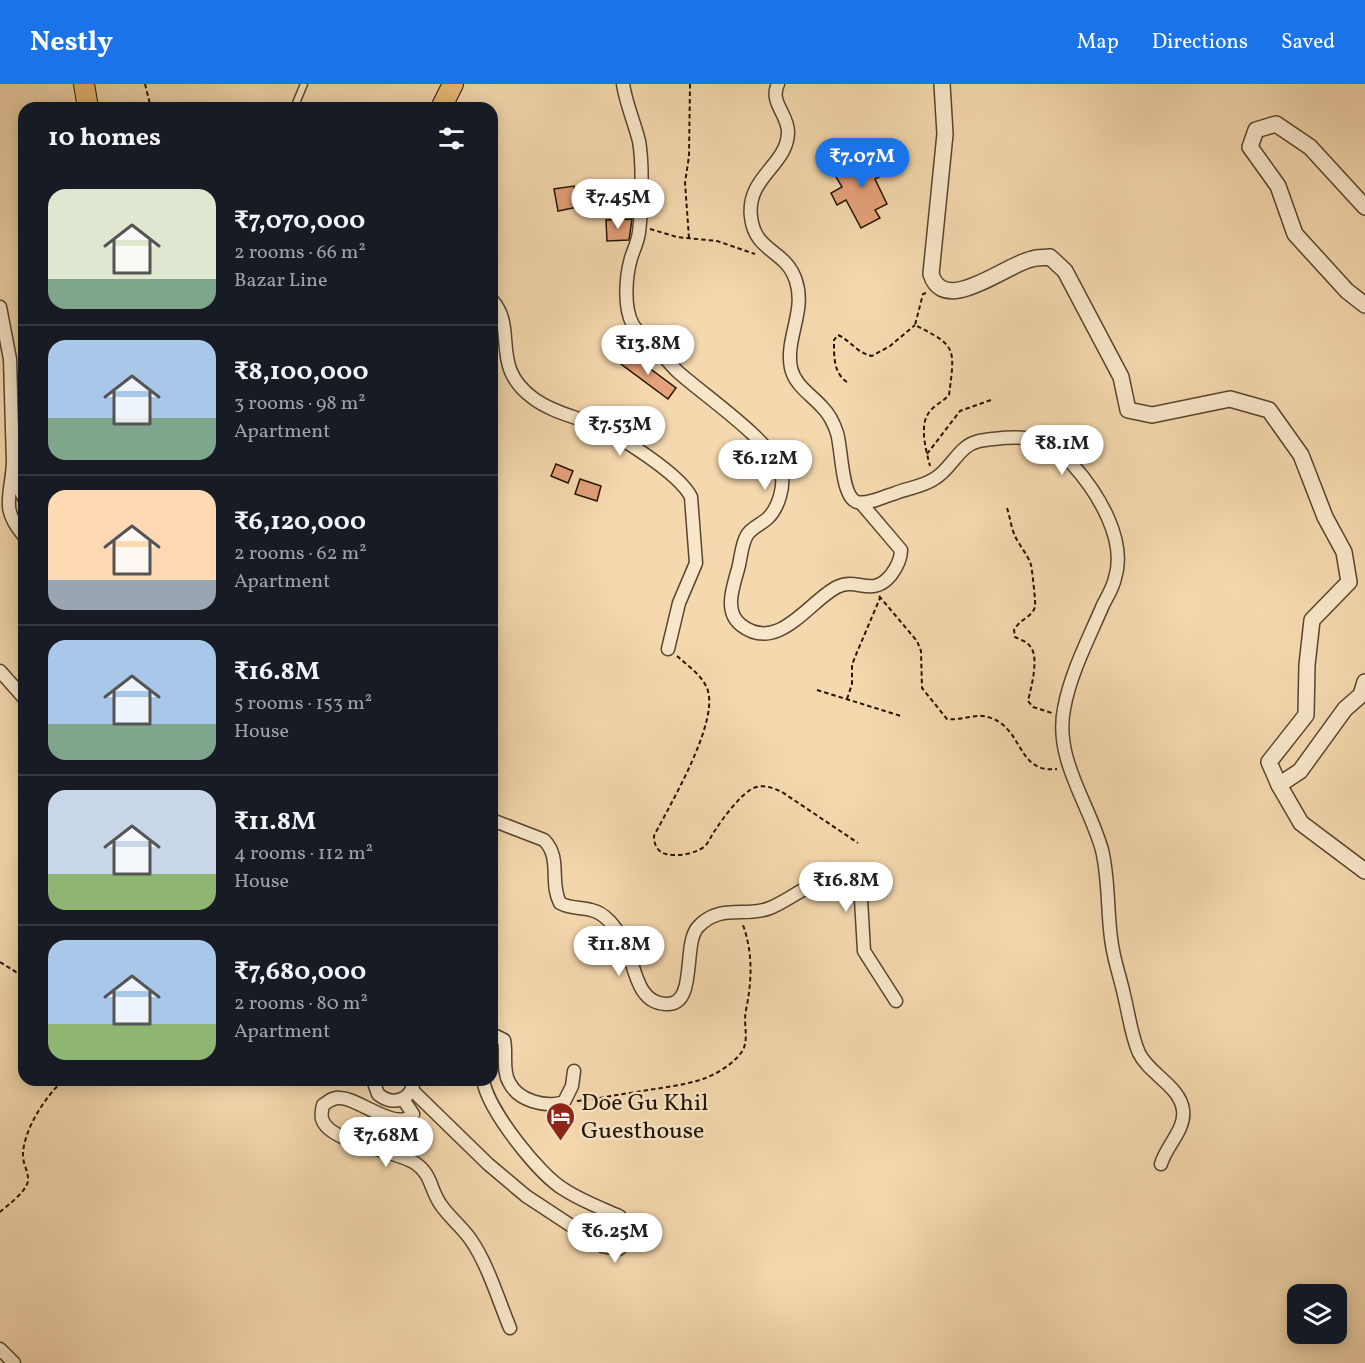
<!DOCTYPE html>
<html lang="en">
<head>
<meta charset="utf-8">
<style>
  :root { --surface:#171b24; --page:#20242c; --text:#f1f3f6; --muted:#9ea1a6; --line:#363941; --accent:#1a73e8 }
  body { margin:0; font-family:Vollkorn,serif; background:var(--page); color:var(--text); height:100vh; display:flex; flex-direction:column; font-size:22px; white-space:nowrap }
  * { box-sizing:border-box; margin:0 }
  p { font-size:20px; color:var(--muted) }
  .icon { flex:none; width:33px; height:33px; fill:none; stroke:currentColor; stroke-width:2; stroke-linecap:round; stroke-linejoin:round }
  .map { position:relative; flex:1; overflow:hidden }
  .panel { position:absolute; left:18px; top:18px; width:480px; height:984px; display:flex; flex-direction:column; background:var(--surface); border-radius:18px; box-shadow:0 3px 15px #0003 }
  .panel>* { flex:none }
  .fabs { position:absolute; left:1287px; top:1200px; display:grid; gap:12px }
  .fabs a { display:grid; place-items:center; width:60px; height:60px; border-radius:12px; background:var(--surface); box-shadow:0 3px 15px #0003; font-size:30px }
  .price { position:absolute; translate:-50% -51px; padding:0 14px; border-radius:21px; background:#fff; color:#222; font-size:20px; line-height:39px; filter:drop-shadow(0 2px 3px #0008) }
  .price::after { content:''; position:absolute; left:50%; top:36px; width:18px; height:14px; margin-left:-9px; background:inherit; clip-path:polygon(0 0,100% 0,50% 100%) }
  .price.on { background:var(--accent); color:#fff }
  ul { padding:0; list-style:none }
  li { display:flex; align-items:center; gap:18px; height:150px; padding:0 30px }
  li+li { border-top:2px solid var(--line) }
  li span { display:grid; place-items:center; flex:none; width:168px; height:120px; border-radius:18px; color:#555 }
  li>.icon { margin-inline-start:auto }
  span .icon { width:72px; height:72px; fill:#fffc; stroke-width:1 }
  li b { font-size:26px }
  h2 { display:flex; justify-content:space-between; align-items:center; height:72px; padding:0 30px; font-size:26px }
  header { display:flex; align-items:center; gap:36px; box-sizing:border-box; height:84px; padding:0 30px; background:var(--accent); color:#fff }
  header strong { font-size:28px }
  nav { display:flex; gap:33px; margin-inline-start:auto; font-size:21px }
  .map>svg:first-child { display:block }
  .building { fill:#e5a179; stroke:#241402; stroke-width:1.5 }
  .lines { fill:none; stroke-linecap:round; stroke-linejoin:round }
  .service-casing { stroke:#58452d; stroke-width:9 }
  .minor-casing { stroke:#58452d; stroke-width:15 }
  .tertiary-casing { stroke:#58452d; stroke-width:18 }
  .trunk-casing { stroke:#241402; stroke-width:22 }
  .path { stroke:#241402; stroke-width:2; stroke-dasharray:4.5 3; stroke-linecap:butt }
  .service { stroke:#f8e6ca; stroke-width:6 }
  .minor { stroke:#f8e6ca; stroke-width:12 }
  .tertiary { stroke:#f8e6ca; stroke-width:15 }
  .trunk { stroke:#eabc77; stroke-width:20 }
  .labels { text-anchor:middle; stroke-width:4.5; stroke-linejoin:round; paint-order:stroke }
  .poi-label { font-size:24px; fill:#241402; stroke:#f8e6ca; text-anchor:start }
</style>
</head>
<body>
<header>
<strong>Nestly</strong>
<nav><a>Map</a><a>Directions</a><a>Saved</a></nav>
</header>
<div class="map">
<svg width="1365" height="1279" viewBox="0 0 1365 1279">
  <rect width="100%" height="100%" fill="#f5d8ae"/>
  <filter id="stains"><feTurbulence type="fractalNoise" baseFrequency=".00333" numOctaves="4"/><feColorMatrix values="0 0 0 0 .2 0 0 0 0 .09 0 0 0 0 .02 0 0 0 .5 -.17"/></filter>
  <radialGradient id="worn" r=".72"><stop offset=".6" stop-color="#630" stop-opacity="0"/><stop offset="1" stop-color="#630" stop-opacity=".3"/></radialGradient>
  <g class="building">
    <polygon points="879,69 889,88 875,95 887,120 875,126 880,134 861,144 846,116 837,121 831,109 842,103 835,91"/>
    <polygon points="574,102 578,123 558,127 554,105"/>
    <polygon points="632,135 629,156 607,157 606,136"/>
    <polygon points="629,269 676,304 668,315 621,280"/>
    <polygon points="556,380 573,387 568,399 551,392"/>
    <polygon points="580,395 601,402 597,417 575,410"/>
  </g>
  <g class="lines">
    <defs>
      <polyline id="service" points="294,24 304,0"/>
      <g id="minor">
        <path d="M623,0C626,20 634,37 639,57C643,79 642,124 639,148C638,157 634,165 631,174C626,192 623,223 633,241C638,249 648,256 655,263C663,271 669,279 677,287C702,310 772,357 781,387C785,401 779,423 768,434C762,440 752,443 747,451C742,459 741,472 739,481C735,499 722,526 741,541C778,570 809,517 837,503C858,493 872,514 891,491C897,483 901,476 901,466L861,419"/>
        <path d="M778,0C769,18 788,30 788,48C788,81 746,93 751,133C755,169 786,165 796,197C806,227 785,255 791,284C795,302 812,311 823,324C830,331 834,340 837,349C842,365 841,413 857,418C868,421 882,413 893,410C907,404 922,403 934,395C947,388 954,373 965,364C973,357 983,356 993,355C1029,351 1047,353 1073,381C1098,409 1127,456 1115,494C1113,504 1107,513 1103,521C1089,554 1070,590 1064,625C1054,675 1089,719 1102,766C1109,795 1107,824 1111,854C1113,874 1120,892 1124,911C1129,931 1131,951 1139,969C1149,990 1180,1002 1183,1026C1186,1045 1166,1062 1161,1080"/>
        <path d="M492,216C518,245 489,282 533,314C550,327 573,332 592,340C617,350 680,390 691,413L696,479L679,519L668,565"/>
        <path d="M0,223L10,275L13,379C11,414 0,424 24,452"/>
        <polyline points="12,391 24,414"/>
        <polyline points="0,587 24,614"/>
        <path d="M492,736L544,756C562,774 549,798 560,819C571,825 580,823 591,826C606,829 616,844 623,856C635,876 634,919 666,920C698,922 682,860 698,843C720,819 746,834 770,824C793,815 815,791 841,799C852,802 857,805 861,815L864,867L896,917"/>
        <path d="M492,954L496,952L504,956C507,969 502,986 509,998C518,1017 546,1024 564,1018L572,1002L574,987"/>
        <path d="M373,996L378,1010C393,1023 412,1016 414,996"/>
        <path d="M412,1006L488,1080L526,1112L602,1162L619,1165C633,1155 633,1143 619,1132C601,1124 582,1117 565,1106C539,1091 488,1026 483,996"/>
        <path d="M403,1015L413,1030C397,1049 359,1014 340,1014C333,1013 329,1017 323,1021C322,1025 321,1030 322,1035C329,1059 395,1066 415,1079C432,1090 430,1106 441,1121C450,1134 462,1143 471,1156C488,1181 498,1215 510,1244"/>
        <polyline points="0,1265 14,1279"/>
      </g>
      <g id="tertiary">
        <path d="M942,0L945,50L931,190C944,233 1006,180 1032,175C1038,173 1044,174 1050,173L1065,187L1121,293L1128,326L1152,331L1230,315L1269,326L1301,371L1325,433L1344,468L1349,498L1312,536L1307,581L1306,631L1269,678L1279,701L1300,687L1345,625L1361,611L1365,598"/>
        <polyline points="1365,123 1310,63 1276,40 1256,46 1250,63 1278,102 1295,150 1347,207 1365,221"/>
        <polyline points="1279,701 1301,739 1365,787"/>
      </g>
      <g id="trunk">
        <polyline points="84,0 88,24"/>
        <polyline points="441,24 453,0"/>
      </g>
    </defs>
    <use href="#service" class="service-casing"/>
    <use href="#minor" class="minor-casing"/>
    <use href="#tertiary" class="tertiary-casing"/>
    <use href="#trunk" class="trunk-casing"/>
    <g class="path">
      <polyline points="145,0 151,24"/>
      <polyline points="650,145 677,153 717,157 755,170"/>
      <polyline points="689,154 685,99 689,72 690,0"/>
      <path d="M926,209L923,210L915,241C957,262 955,264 949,311C944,317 936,320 931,326C918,339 926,366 930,382"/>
      <path d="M847,298C833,289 834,271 834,256L838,251C851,257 857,269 872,272L890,262L915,241"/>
      <polyline points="927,370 960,327 991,316"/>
      <path d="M1007,424C1010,433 1011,443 1015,452C1019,461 1028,471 1031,481C1032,485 1036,520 1035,523C1032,533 1019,536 1014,546L1015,553C1019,555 1025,557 1028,560C1041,570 1031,603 1028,617L1033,623L1052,629"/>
      <path d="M879,512L917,557L921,567L922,604L947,635C960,637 976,629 988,633C1024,643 1016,690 1057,685"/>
      <path d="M677,572C687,581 700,590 706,602C723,633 669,722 654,752C654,760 657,768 666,770C677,773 697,770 706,761C710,756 712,750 716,745C723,734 739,713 750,706C761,699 771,703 782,708L858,759"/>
      <polyline points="817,606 901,632"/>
      <polyline points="847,615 852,600 852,581 855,573 880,514"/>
      <polyline points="0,878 24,893"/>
      <path d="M577,1017C597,1015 616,1011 636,1008C658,1004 682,1002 703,995C717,990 735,979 743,966C749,953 743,940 746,926C752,897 753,869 743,841"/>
      <path d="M0,1128C8,1121 26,1108 28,1097C29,1088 22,1079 23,1069C25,1043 45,1014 63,996"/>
    </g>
    <use href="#service" class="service"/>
    <use href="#minor" class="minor"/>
    <use href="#tertiary" class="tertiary"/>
    <use href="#trunk" class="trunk"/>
  </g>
  <defs>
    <symbol id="hotel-pin" viewBox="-11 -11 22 30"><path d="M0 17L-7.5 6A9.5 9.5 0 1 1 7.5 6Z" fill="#8f2418" stroke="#f8e6ca"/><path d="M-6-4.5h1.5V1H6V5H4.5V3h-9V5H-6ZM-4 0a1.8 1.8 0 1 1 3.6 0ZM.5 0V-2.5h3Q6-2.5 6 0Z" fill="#fff"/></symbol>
  </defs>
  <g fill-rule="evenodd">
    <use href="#hotel-pin" x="544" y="1016" width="33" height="45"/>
  </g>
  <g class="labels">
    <g class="poi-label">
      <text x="581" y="1026">Doe Gu Khil<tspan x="581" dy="28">Guesthouse</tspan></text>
    </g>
  </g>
  <rect width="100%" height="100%" filter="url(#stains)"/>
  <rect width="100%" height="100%" fill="url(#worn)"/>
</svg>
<div class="fabs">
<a><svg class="icon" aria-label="layers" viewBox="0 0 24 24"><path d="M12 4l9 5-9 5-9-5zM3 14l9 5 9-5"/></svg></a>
</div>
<b class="price on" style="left:862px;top:105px">₹7.07M</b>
<b class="price" style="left:618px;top:146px">₹7.45M</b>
<b class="price" style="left:648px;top:292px">₹13.8M</b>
<b class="price" style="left:620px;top:373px">₹7.53M</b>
<b class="price" style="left:1062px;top:392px">₹8.1M</b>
<b class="price" style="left:765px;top:407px">₹6.12M</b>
<b class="price" style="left:846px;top:829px">₹16.8M</b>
<b class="price" style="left:619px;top:893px">₹11.8M</b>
<b class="price" style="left:386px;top:1084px">₹7.68M</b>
<b class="price" style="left:615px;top:1180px">₹6.25M</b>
<section class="panel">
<h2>10 homes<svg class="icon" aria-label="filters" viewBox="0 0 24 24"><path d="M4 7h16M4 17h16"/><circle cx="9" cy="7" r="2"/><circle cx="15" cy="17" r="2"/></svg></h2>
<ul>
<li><span style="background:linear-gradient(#dfe7d0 75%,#7fa58c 0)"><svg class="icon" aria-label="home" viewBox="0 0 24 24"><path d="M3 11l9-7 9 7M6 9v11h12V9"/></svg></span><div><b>₹7,070,000</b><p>2 rooms · 66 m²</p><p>Bazar Line</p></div></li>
<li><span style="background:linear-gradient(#a9c7e8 65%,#7fa58c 0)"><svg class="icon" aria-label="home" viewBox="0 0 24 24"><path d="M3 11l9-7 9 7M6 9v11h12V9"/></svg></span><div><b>₹8,100,000</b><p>3 rooms · 98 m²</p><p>Apartment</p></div></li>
<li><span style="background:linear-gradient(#ffd9b3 75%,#9aa5b1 0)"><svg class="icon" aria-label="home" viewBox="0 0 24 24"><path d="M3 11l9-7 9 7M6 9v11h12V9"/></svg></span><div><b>₹6,120,000</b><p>2 rooms · 62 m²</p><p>Apartment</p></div></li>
<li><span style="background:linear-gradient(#a9c7e8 70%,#7fa58c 0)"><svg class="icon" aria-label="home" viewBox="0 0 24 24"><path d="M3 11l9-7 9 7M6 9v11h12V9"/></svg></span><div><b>₹16.8M</b><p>5 rooms · 153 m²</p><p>House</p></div></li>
<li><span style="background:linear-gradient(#c9d6e8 70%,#8fb573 0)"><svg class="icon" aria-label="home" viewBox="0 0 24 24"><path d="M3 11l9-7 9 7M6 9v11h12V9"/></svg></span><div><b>₹11.8M</b><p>4 rooms · 112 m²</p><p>House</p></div></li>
<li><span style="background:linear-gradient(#a9c7e8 70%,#8fb573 0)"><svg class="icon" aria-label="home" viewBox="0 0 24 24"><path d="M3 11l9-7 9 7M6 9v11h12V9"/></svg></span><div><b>₹7,680,000</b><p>2 rooms · 80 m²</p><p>Apartment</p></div></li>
</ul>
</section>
</div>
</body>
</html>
